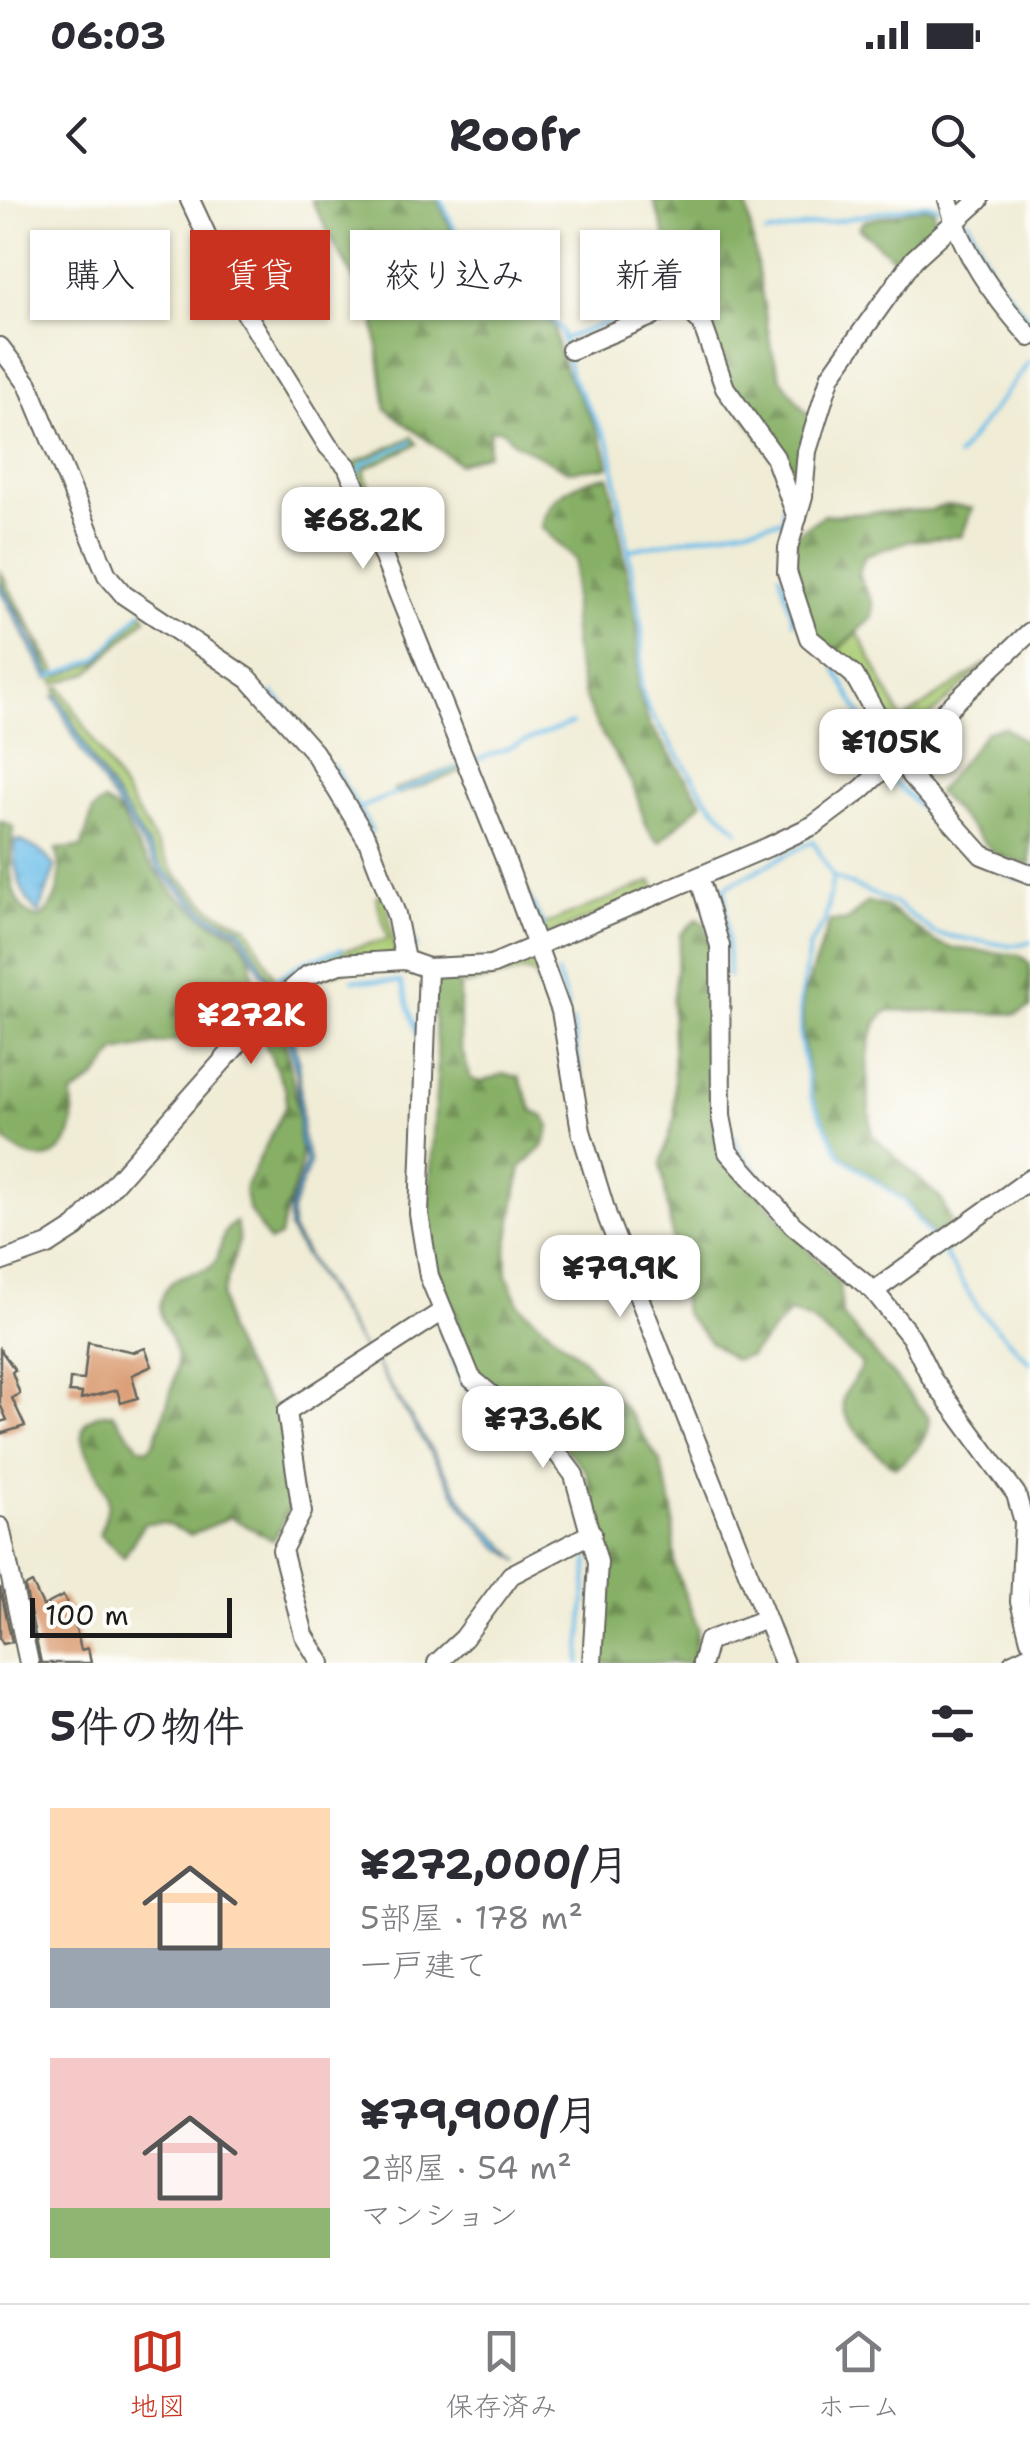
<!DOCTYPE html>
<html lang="ja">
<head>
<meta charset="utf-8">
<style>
  :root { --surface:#fff; --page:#f2f2f3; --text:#2b2b33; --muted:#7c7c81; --line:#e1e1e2; --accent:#c8321e }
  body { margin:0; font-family:"Shantell Sans","Klee One",sans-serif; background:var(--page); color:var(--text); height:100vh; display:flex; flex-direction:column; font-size:38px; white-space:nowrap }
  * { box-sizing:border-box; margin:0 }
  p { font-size:32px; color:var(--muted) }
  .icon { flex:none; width:55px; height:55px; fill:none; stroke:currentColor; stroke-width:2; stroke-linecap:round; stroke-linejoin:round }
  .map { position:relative; height:1463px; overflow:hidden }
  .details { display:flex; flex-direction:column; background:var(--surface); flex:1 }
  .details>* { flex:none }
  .guide { position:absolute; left:30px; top:30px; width:970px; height:90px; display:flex; gap:20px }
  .scale { position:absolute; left:30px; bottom:25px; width:202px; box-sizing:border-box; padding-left:10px; border:5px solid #1c1c1c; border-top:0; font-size:28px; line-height:35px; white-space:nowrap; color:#1c1c1c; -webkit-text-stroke:8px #fdfcf7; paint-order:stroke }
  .price { position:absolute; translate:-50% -85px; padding:0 22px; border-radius:20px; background:#fff; color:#222; font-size:32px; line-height:65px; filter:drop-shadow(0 2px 5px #0008) }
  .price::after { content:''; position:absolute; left:50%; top:60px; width:30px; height:22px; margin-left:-15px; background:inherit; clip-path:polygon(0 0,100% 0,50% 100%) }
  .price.active { background:var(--accent); color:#fff }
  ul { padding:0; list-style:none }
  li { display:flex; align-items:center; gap:30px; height:250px; padding:0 50px }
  li span { display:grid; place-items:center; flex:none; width:280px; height:200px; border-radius:0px; color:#555 }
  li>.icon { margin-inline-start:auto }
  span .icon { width:120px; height:120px; fill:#fffc; stroke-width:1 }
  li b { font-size:42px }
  h2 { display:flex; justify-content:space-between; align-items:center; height:120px; padding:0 50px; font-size:42px }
  .pill { padding:0 35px; border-radius:0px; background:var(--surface); box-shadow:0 2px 8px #0004; font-size:35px; line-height:90px }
  .pill.active { background:var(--accent); color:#fff }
  .status { display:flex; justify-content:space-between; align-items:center; height:70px; padding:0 50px; background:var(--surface); direction:ltr }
  .status svg { height:28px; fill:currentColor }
  header { display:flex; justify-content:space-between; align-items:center; height:130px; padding:0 50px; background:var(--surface); font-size:45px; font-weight:700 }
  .tabs { display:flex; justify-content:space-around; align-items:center; height:140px; border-top:2px solid var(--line); background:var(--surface); font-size:28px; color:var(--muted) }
  .tabs a { display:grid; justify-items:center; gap:5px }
  .tabs .active { color:var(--accent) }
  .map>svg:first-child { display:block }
  .grass { fill:url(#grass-tufts); stroke:#637448; stroke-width:2.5 }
  .forest { fill:url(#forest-firs); stroke:#526641; stroke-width:2.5 }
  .water { fill:url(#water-ripples); stroke:#466e83; stroke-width:2.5 }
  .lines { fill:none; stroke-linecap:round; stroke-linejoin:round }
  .stream { stroke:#6fbfea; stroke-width:4 }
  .building { fill:#da9c73 }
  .minor-casing { stroke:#66655d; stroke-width:22 }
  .minor { stroke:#fff; stroke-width:18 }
</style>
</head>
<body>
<div class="status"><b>06:03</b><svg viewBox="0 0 49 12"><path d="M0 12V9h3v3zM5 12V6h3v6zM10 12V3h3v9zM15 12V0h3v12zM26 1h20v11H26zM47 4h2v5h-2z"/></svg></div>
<header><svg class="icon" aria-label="back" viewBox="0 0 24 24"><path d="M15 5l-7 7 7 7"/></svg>Roofr<svg class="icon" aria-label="search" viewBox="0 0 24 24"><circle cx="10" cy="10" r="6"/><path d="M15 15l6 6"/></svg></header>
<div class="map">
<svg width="1030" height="1463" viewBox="0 0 1030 1463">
  <defs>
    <pattern id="grass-tufts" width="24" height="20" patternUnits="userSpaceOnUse" patternTransform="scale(2.5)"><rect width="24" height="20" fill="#aacc74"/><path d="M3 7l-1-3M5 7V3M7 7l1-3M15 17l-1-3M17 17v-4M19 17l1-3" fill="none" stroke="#92af64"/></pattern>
    <pattern id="forest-firs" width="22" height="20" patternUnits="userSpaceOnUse" patternTransform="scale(2.5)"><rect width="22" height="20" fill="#87b066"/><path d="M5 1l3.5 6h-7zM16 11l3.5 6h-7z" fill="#6e8e53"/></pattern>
    <pattern id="water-ripples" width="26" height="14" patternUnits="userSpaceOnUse" patternTransform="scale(2.5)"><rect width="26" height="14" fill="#6fbfea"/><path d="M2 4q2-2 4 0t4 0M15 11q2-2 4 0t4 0" fill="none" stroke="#60a4c8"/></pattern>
  </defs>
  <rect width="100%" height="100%" fill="#fdfcf7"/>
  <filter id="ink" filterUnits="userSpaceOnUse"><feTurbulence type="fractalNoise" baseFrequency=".01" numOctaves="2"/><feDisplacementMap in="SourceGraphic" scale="20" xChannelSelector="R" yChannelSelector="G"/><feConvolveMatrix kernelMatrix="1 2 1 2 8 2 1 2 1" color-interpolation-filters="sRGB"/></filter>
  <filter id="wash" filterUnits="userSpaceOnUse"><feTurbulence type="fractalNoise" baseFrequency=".0048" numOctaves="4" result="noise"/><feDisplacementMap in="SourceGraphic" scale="40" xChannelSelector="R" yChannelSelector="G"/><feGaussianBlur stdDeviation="2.25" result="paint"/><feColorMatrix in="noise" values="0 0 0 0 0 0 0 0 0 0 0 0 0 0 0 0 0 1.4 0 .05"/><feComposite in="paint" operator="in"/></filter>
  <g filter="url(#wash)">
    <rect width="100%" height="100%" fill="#f0ecd6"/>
    <g class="grass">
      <polygon points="412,237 417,244 364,269 378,322 355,263"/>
      <polygon points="0,371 59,477 98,461 143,412 146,418 89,473 55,484 35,438 0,380"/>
      <polygon points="858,433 902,520 988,462 898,546 835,453"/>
      <polygon points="61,487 174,673 213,710 248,727 277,782 318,757 388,739 376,697 385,692 396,755 276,791 242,729 209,713 164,670 94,562 56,489"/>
      <polygon points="464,564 462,571 399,594 394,590"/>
      <polygon points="521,679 544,725 652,681 656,689 549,735 537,731"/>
      <polygon points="525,763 538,767 555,823 534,774 524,771 465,785 463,773"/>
    </g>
    <g class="forest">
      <path d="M311,0H438L454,36L555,126C556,181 602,216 609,267L568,271L515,243L502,230H490L488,253L459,264L386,209L374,117Z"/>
      <polygon points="653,0 746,0 771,148 781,179 810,218 801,298 737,204 703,119 678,72"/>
      <polygon points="925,7 934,10 936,28 909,44 902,58 894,59 859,28 864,21"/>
      <path d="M609,276L638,430L637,487L649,524L702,602L660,642C644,635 641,604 634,588C622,562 602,539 591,513C569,462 571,412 576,360L541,327C548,293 578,281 609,276Z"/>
      <polygon points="947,305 972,308 962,336 909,341 865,355 858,375 873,404 872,418 834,452 820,443 792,381 796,334 824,315 931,310"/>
      <polygon points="1004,527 1030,545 1030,665 996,655 937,592 987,531"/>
      <path d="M104,602L119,612L141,653L174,693L209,721L236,734L250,756L255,789C226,839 168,841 116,852L97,877L72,895C72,905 75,918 72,928C62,972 19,963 0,932V621L14,627C9,655 4,707 38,719C60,705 64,672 56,649L82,647L93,610Z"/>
      <path d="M868,702L887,707L935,742L952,748L1020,755L1030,764V808L1016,814L889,810C857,831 869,901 872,935L941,999L951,1021L936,1037L906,1001L841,954L812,897L803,839L802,799L830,721H847Z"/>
      <path d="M697,719L705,724L714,753L715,945L840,1085L842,1115L929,1218C929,1239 913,1257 895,1267C880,1258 837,1218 843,1199C846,1187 859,1177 862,1164L811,1120L790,1112L750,1156L734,1160L710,1142L684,1113L661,964L675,916L672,802L681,734Z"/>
      <polygon points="446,775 460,785 460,845 471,879 481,882 503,874 519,877 533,911 544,917 550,927 543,947 521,967 506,1055 507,1075 520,1106 582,1158 631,1216 660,1262 673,1310 675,1368 698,1429 693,1463 598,1463 607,1357 586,1271 561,1244 478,1175 436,1068 427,1021 438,865 432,784 436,778"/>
      <path d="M278,828C290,842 305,951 300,968C294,991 284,1012 280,1037L269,1042L249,1010L244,990L286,905V891L265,844L271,830Z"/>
      <path d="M236,1022L239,1041L222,1097L227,1131L242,1163L279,1216L295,1302L273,1340L230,1317L191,1335L164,1323H144L124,1357L99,1334C104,1323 110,1308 107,1295C101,1272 52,1215 112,1213L139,1247L148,1249L154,1242C161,1224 178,1176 177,1159C175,1133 151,1119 164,1093C177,1066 206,1078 215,1062C224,1048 218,1031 236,1022Z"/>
    </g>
    <g class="water">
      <polygon points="0,382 52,477 48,479 0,390"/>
      <polygon points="58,495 93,562 164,670 209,714 242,729 272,786 262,775 239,732 206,717 160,672 82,552 54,496"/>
      <path d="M20,640L42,652L55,667L39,714C21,698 12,665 15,641Z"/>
      <polygon points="285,814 299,860 303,939 310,963 292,1011 292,1030 364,1151 289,1030 289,1010 306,962 299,940 297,874 282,817"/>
      <polygon points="375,1162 469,1309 520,1361 495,1344 464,1308"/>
    </g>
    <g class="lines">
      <g class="stream">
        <polyline points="441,0 457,34 527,93 561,130 571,176 610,245 642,430 641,487 648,509 707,599 738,631"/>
        <polyline points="968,20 992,72 1030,121"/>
        <polyline points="766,34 925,4 938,7"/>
        <polyline points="563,139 680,96"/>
        <polyline points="957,257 1030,161"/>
        <polyline points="358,274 363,264 411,242"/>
        <polyline points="783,305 784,330"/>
        <polyline points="629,350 784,320"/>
        <polyline points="780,374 794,422"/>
        <polyline points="835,469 871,533 873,548"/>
        <polyline points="50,477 97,459 141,412"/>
        <polyline points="273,493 300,523"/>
        <polyline points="472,562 572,523"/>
        <polyline points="333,566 372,631"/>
        <polyline points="894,582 971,657 1018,679"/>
        <polyline points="362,607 459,567"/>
        <polyline points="833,677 825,721 810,745 800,800 800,839 811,897 840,955 905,1002 931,1038"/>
        <polyline points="528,695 544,727"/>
        <polyline points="404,714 416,747"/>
        <polyline points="557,773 568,808"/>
        <polyline points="729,776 725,687 813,641 833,677 896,704 936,734 1011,746 1030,742"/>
        <polyline points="353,780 401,782 418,837"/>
        <polyline points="271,783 301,763 342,749"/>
        <polyline points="572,822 583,891"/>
        <polyline points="587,915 594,945"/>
        <polyline points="733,935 741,954 764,980"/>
        <polyline points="946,1050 943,1052 980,1111 1030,1162"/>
        <polyline points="439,1123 462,1183 502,1215"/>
        <polyline points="580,1463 588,1358"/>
      </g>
    </g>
    <g id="blocks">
      <g class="building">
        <polygon points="88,1142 134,1152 145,1148 152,1166 132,1175 138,1198 121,1203 117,1190 81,1199 82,1193 69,1192 70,1179 84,1180"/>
        <polygon points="0,1149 15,1170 12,1172 20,1194 12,1198 25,1226 0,1234 0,1222 7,1220 0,1204"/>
        <polygon points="32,1383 43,1406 63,1396 72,1412 81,1450 88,1448 91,1463 41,1463 25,1387"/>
        <polygon points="0,1387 12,1442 3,1444 0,1439"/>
      </g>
    </g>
  </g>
  <g filter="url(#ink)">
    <use href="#blocks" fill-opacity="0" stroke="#66655d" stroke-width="2.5"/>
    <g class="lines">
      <defs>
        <g id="minor">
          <polyline points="190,0 233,92 328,246 347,266 504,656 561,811 581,931 608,1019 784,1463"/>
          <path d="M948,0C962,54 994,96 1030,137"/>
          <polyline points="979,0 914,59 831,175 807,251 803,296 788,348 787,372 809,438 854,475 911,576 982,655 1030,674"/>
          <polyline points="0,147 28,184 107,375 124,395 249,479 314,552 368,641 396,714 405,760"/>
          <polyline points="571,150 682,103 702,123 725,188 775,257 797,318"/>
          <polyline points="699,677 720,746 721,916 728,952 793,1025 874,1091 911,1137 932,1179 1016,1294 1024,1322 1020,1402 1030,1440"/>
          <polyline points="428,768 419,1014 429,1076 471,1178 553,1247 574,1275 598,1362 592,1463"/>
          <polyline points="0,1062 48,1045 76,1027 268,810 308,775 340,764 405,760 428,768 491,765 768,647 814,625 862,589 1030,432"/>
          <polyline points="874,1091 1030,979"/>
          <polyline points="0,1327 29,1463"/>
          <polyline points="321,1463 304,1435 282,1350 302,1312 287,1212 443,1111"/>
          <polyline points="437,1463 464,1438 511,1375 592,1333"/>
          <polyline points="702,1463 708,1441 766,1419"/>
          <polyline points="1013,1463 1030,1455"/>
        </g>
      </defs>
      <use href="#minor" class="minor-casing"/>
      <use href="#minor" class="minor"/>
    </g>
  </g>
</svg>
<div class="scale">100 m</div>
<b class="price" style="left:363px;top:372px">¥68.2K</b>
<b class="price" style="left:891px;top:594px">¥105K</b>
<b class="price active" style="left:251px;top:867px">¥272K</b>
<b class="price" style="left:620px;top:1120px">¥79.9K</b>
<b class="price" style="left:543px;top:1271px">¥73.6K</b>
<div class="guide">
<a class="pill">購入</a>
<a class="pill active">賃貸</a>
<a class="pill">絞り込み</a>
<a class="pill">新着</a>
</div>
</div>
<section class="details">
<h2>5件の物件<svg class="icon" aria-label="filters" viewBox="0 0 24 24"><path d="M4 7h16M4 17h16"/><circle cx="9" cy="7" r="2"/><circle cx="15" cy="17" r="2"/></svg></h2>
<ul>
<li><span style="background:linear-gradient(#ffd9b3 70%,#9aa5b1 0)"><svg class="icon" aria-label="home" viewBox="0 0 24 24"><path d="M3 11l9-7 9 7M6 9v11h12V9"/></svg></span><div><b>¥272,000/月</b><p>5部屋 · 178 m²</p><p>一戸建て</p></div></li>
<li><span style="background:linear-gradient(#f6c9c9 75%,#8fb573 0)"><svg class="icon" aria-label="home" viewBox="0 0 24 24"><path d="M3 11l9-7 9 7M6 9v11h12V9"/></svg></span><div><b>¥79,900/月</b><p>2部屋 · 54 m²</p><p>マンション</p></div></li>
</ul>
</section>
<nav class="tabs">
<a class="active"><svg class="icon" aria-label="map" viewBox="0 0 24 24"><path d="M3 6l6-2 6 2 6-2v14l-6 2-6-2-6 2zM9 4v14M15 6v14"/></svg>地図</a>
<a><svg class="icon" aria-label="saved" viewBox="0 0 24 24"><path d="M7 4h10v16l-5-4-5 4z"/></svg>保存済み</a>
<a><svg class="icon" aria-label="home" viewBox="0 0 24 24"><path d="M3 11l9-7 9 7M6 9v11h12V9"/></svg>ホーム</a>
</nav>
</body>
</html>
